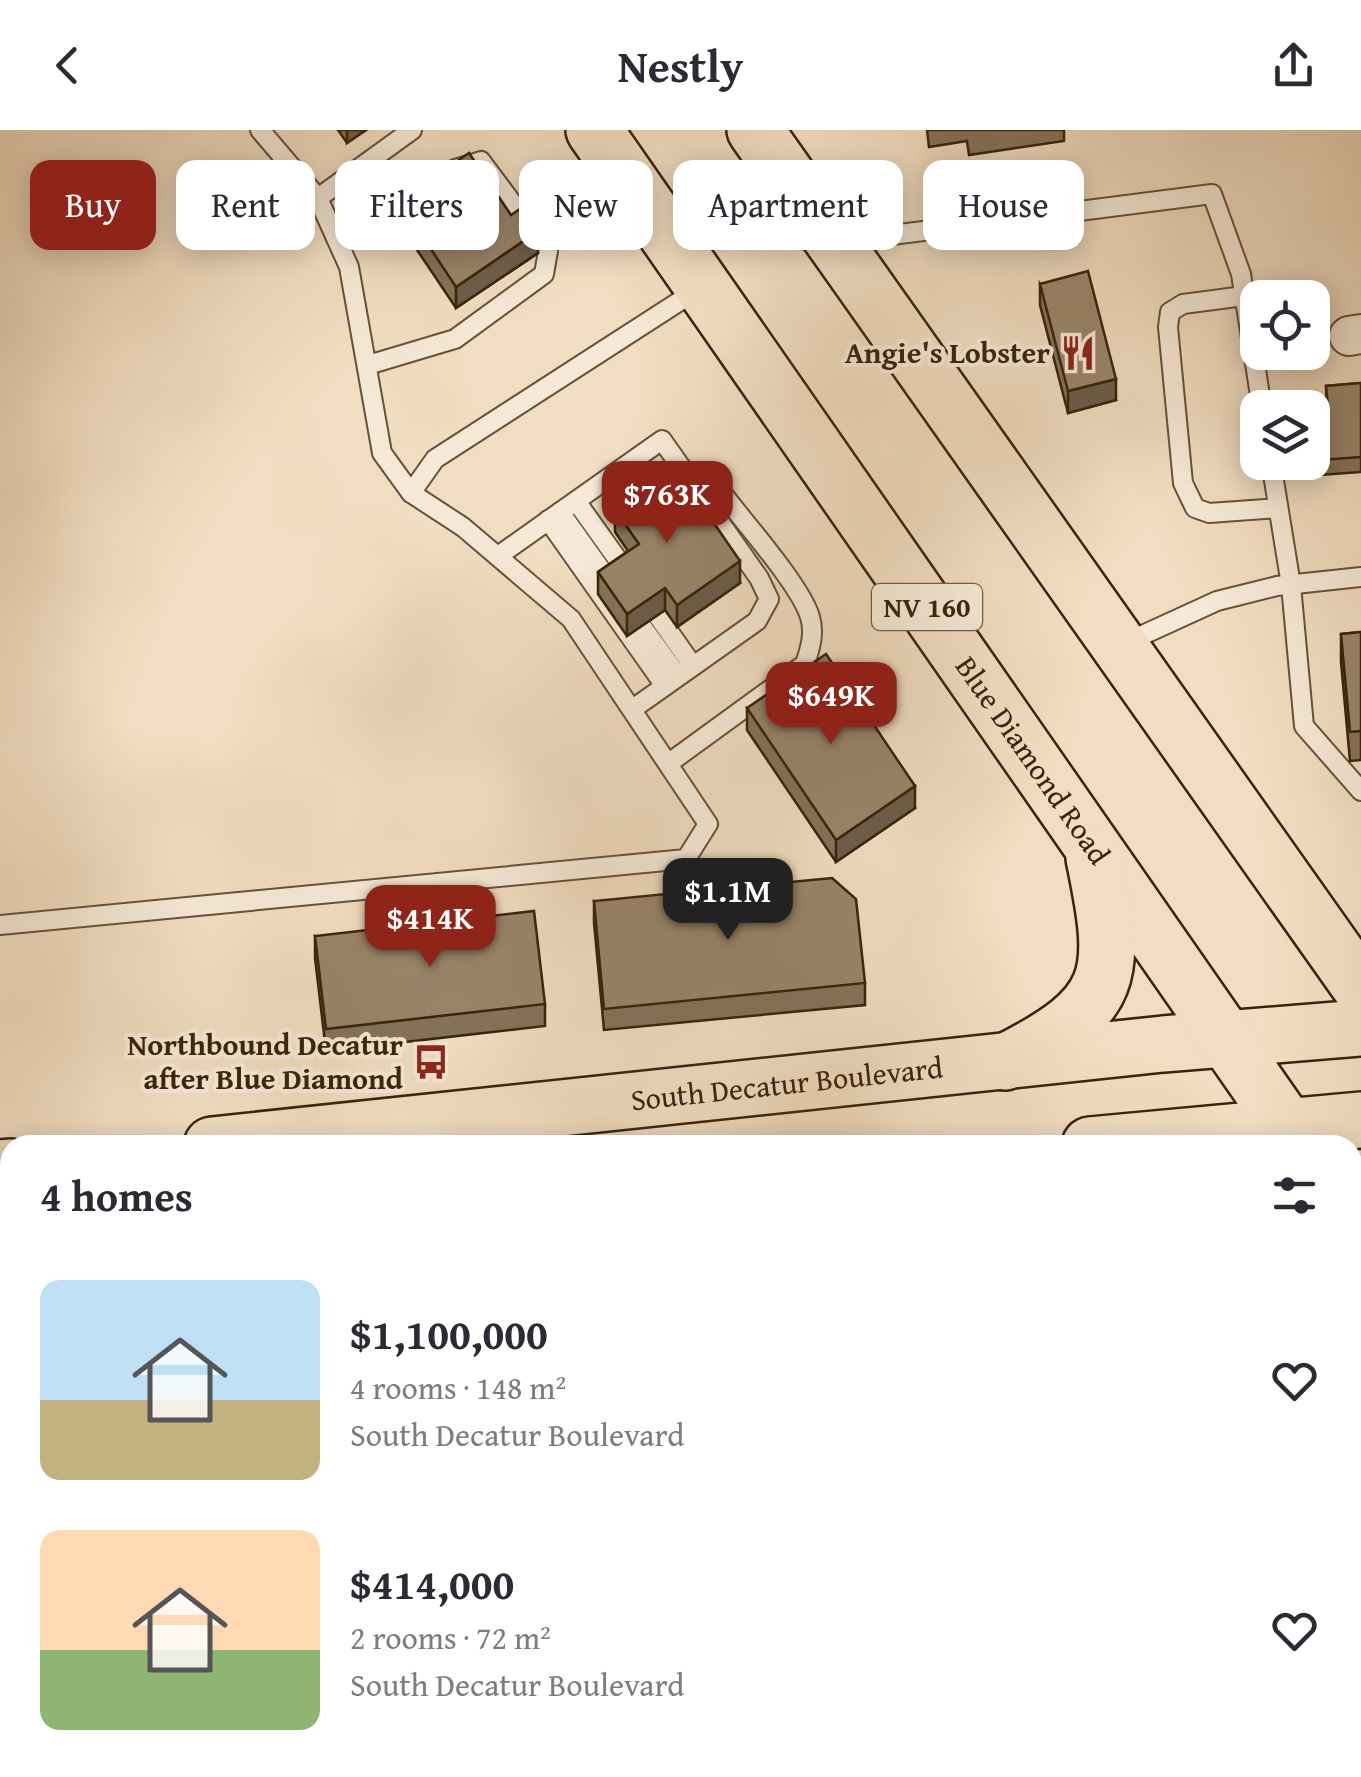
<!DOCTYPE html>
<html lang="en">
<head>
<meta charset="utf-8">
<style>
  :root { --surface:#fff; --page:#f7f7f7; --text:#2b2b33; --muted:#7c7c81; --accent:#8f2418 }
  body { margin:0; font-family:"Gentium Book Plus",serif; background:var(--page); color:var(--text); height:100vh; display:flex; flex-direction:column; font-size:38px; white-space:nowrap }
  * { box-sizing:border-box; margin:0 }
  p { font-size:32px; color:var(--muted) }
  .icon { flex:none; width:55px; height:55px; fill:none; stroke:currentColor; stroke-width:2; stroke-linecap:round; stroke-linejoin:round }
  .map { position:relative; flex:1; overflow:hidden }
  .details { position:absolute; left:0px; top:1005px; width:1362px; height:642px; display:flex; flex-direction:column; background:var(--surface); border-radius:30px 30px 0 0; box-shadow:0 5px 25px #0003 }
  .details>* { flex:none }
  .guide { position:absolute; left:30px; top:30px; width:1302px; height:90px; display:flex; gap:20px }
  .fabs { position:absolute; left:1240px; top:150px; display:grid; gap:20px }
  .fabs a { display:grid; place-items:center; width:90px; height:90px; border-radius:20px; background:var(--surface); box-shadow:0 5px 25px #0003; font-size:50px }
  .price { position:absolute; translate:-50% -85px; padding:0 22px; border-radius:20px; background:var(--accent); color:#fff; font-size:32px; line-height:65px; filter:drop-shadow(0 2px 5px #0008) }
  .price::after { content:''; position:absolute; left:50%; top:60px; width:30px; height:22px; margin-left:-15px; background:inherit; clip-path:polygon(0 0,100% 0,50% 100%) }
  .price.selected { background:#222; color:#fff }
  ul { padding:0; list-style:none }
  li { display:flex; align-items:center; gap:30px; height:250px; padding:0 40px }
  li span { display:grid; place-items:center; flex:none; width:280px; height:200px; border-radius:20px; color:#555 }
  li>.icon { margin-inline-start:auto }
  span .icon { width:120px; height:120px; fill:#fffc; stroke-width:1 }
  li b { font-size:42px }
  h2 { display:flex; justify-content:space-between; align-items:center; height:120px; padding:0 40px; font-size:42px }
  .chip { padding:0 35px; border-radius:20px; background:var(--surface); box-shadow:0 5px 25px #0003; font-size:35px; line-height:90px }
  .chip.selected { background:var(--accent); color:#fff }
  header { display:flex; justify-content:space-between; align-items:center; height:130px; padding:0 40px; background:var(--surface); font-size:45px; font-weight:800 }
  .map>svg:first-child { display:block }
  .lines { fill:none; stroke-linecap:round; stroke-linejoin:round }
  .lane-casing { stroke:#675237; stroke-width:22 }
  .street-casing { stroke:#675237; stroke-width:42 }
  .primary-casing { stroke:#392309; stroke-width:60 }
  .highway-casing { stroke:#392309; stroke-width:60 }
  .lane { stroke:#f6e9d7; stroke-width:18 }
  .street { stroke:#f6e9d7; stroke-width:38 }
  .primary { stroke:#f1ddc1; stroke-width:55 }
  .highway { stroke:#f1ddc1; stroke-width:55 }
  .wall { fill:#84725a; stroke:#392309; stroke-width:2.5 }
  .shaded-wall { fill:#6b5c4a; stroke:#392309; stroke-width:2.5 }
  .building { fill:#998469; stroke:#392309; stroke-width:2.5 }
  .labels { text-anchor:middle; stroke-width:8; stroke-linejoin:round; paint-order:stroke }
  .shield { fill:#f6e9d7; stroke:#725e47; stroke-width:2.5 }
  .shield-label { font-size:28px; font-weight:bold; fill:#392309 }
  .poi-label { font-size:30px; font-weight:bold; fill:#392309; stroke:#f6e9d7; text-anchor:end }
  .street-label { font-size:30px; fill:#392309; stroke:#f6e9d7 }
</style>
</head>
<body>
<header><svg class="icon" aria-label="back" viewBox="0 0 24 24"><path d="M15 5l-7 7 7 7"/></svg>Nestly<svg class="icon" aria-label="share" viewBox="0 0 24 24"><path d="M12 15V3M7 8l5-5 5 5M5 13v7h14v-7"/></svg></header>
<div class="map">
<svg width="1361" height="1647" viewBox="0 0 1361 1647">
  <rect width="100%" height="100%" fill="#f1ddc1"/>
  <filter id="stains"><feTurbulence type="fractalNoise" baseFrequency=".002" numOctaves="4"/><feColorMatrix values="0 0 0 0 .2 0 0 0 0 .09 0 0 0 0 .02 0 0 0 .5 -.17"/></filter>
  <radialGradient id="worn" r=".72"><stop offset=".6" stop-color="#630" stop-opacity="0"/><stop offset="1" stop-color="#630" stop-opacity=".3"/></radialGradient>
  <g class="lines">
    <defs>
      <g id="lane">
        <polyline points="260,0 318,68 349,137 382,323 411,363"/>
        <polyline points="318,68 412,0"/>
        <polyline points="336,108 358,105 417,65"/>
        <polyline points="845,111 1212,64 1241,144 1262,278"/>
        <polyline points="1244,166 1183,174 1170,182 1168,197 1183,353 1195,378 1209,383 1278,378"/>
        <polyline points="368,235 455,209 544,144 548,121 481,31 455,39"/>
        <polyline points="1271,332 1291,455 1304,596 1361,661"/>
        <polyline points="576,371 631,448"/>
        <polyline points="560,382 615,459"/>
        <polyline points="548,390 665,556"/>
        <polyline points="498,426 662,310 759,448 769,469 757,491 634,578"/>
        <polyline points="646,469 693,536"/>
        <polyline points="630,480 678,546"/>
        <polyline points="1123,514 1217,471 1277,456 1361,447"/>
        <path d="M669,633L805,534C810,519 815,503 810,487C801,456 744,392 722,363L699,362"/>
        <polyline points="0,795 686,729 708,694 571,489 463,397 411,363 435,329 697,160"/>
        <polyline points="1352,1353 1361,1365"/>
        <polyline points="1352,1451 1361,1445"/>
        <polyline points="1352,1544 1361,1538"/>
        <polyline points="1206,1638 1213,1647"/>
      </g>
      <g id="street">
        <polyline points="1349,206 1361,204"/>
        <polyline points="0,1312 10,1311"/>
        <polyline points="224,1638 225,1647"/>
        <polyline points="522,1638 523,1646"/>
        <polyline points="745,1638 746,1647"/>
        <polyline points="964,1638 965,1647"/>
      </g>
      <g id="primary">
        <path id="s1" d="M212,1015L1163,914L1361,898"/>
        <polyline points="1090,1015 1361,990"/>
        <polyline points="0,1038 10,1037"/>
        <polyline points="0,1129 10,1128"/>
      </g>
      <g id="highway">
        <path id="s2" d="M594,0L1300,1015"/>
        <polyline points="755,0 1361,858"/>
        <path d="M1005,932C1116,876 1119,847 1094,728"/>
        <polyline points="1352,1091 1361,1103"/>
      </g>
    </defs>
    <use href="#lane" class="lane-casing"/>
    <use href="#street" class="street-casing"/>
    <use href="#primary" class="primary-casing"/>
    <use href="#highway" class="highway-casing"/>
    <use href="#lane" class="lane"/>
    <use href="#street" class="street"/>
    <use href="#primary" class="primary"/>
    <use href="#highway" class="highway"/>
  </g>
  <g class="wall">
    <polygon points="338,0 366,0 347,13"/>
    <polygon points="927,0 1064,0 1064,11 969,25 967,11 929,17"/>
    <polygon points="399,71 511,85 538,123 456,178 399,93"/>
    <polygon points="1040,154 1116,270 1068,283 1040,175"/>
    <polygon points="1361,253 1361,342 1320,345 1316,290 1327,288 1326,256"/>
    <polygon points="615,380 740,453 677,497 665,480 627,506 598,464 598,442 628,421 615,402"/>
    <polygon points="1361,502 1361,630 1350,631 1341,532 1341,504"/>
    <polygon points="747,578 915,678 836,732 747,600"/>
    <polygon points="594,771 865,853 865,875 604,900 594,793"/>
    <polygon points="315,806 545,874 545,896 326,921 315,828"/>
    <polygon points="0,1232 6,1280 6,1295 0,1296"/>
    <polygon points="10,1333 10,1420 0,1421 0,1334"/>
    <polygon points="10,1423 10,1511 0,1512 0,1424"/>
    <polygon points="10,1552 10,1638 23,1638 0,1640 0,1575 4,1575 3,1553"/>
    <polygon points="1352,1601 1361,1647 1346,1647 1340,1638 1352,1638"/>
    <polygon points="640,1638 713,1638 713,1647 641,1647"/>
    <polygon points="766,1638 838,1638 838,1647 789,1647 788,1639 766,1641"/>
    <polygon points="859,1638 910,1638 910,1640 860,1647"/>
    <polygon points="1027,1638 1071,1638 1158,1647 1068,1647 1068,1643 1028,1647"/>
  </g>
  <g class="shaded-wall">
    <polygon points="347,0 366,0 347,13"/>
    <polygon points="538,101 538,123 456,178 456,157"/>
    <polygon points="1116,249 1116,270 1068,283 1068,261"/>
    <polygon points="740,431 740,453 677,497 677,475"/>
    <polygon points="665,458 665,480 627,506 627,484"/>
    <polygon points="915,656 915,678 836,732 836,710"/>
  </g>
  <g class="building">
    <polygon points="469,23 511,85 523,77 538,101 456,157 399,71"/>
    <polygon points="1088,141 1116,249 1068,261 1040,154"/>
    <polygon points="1361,253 1361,327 1320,330 1316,290 1329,288 1326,256"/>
    <polygon points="676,338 740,431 677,475 665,458 627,484 598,442 639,414 615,380"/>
    <polygon points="1361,502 1361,601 1350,602 1341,504"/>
    <polygon points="826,524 915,656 836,710 747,578"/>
    <polygon points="832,748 856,769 865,853 604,879 594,771"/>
    <polygon points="534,781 545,874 326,899 315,806"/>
    <polygon points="0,1232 6,1280 0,1281"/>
    <polygon points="10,1333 10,1405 0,1406 0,1334"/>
    <polygon points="10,1423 10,1496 0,1497 0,1424"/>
    <polygon points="10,1552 10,1624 0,1625 0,1575 6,1574 3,1553"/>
    <polygon points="1361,1595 1361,1647 1360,1647 1352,1635 1352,1601"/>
    <polygon points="63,1638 115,1638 115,1647 64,1647"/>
    <polygon points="125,1638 177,1638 178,1647 126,1647"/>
    <polygon points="354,1638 406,1638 407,1647 355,1647"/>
    <polygon points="422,1638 494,1638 495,1647 423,1647"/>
    <polygon points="547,1638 620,1638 621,1647 548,1647"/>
    <polygon points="642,1638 694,1638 695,1647 643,1647"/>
    <polygon points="1072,1638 1154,1638 1158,1646 1156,1647 1072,1647 1068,1640"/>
    <polygon points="338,1640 339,1647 266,1647 266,1646"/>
    <polygon points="51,1641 51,1647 0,1647 0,1646"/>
  </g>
  <defs>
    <symbol id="restaurant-bare" viewBox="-9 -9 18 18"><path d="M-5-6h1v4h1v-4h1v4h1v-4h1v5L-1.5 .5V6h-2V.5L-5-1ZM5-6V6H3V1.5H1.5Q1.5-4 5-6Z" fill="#8f2418" stroke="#f6e9d7" stroke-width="2.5" paint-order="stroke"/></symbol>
    <symbol id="bus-bare" viewBox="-9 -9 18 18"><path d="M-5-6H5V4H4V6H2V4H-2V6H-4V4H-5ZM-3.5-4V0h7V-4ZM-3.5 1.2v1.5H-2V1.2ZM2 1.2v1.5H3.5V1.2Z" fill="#8f2418" stroke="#f6e9d7" stroke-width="2.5" paint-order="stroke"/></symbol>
  </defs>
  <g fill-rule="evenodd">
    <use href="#restaurant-bare" x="1053" y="198" width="50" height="50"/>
    <use href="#bus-bare" x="406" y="907" width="50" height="50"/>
  </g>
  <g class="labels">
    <rect class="shield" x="872" y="454" width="110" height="46" rx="8"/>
    <g class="shield-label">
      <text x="927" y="487">NV 160</text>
    </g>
    <g class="poi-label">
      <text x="1050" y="233">Angie's Lobster</text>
      <text x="403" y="925">Northbound Decatur<tspan x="403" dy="34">after Blue Diamond</tspan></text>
    </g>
    <g class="street-label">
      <text dy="10" stroke="none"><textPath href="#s2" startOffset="768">Blue Diamond Road</textPath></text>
      <text dy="10" stroke="none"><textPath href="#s1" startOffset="578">South Decatur Boulevard</textPath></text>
    </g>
  </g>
  <rect width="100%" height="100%" filter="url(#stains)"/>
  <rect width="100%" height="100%" fill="url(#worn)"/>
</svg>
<div class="fabs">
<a><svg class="icon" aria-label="locate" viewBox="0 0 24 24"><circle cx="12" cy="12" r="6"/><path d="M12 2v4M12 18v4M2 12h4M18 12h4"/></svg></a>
<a><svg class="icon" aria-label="layers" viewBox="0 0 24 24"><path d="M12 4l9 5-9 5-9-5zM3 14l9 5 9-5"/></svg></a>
</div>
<b class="price" style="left:667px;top:416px">$763K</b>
<b class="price" style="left:831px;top:617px">$649K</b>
<b class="price selected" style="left:728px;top:813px">$1.1M</b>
<b class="price" style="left:430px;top:840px">$414K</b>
<div class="guide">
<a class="chip selected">Buy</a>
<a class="chip">Rent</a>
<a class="chip">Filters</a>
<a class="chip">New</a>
<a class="chip">Apartment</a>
<a class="chip">House</a>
</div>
<section class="details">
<h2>4 homes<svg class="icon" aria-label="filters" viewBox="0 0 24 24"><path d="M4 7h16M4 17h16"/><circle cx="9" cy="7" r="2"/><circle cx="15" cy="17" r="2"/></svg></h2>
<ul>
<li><span style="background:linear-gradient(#bfe0f5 60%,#c2b280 0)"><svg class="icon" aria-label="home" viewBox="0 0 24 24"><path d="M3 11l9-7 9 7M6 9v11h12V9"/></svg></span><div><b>$1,100,000</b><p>4 rooms · 148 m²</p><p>South Decatur Boulevard</p></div><svg class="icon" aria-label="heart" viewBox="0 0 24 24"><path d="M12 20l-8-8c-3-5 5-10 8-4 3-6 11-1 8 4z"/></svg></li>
<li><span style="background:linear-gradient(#ffd9b3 60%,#8fb573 0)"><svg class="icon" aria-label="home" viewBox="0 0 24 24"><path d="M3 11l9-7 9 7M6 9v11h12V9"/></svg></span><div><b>$414,000</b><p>2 rooms · 72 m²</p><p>South Decatur Boulevard</p></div><svg class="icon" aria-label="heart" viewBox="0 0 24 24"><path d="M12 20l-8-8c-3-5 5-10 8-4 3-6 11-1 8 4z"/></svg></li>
</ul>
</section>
</div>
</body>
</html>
